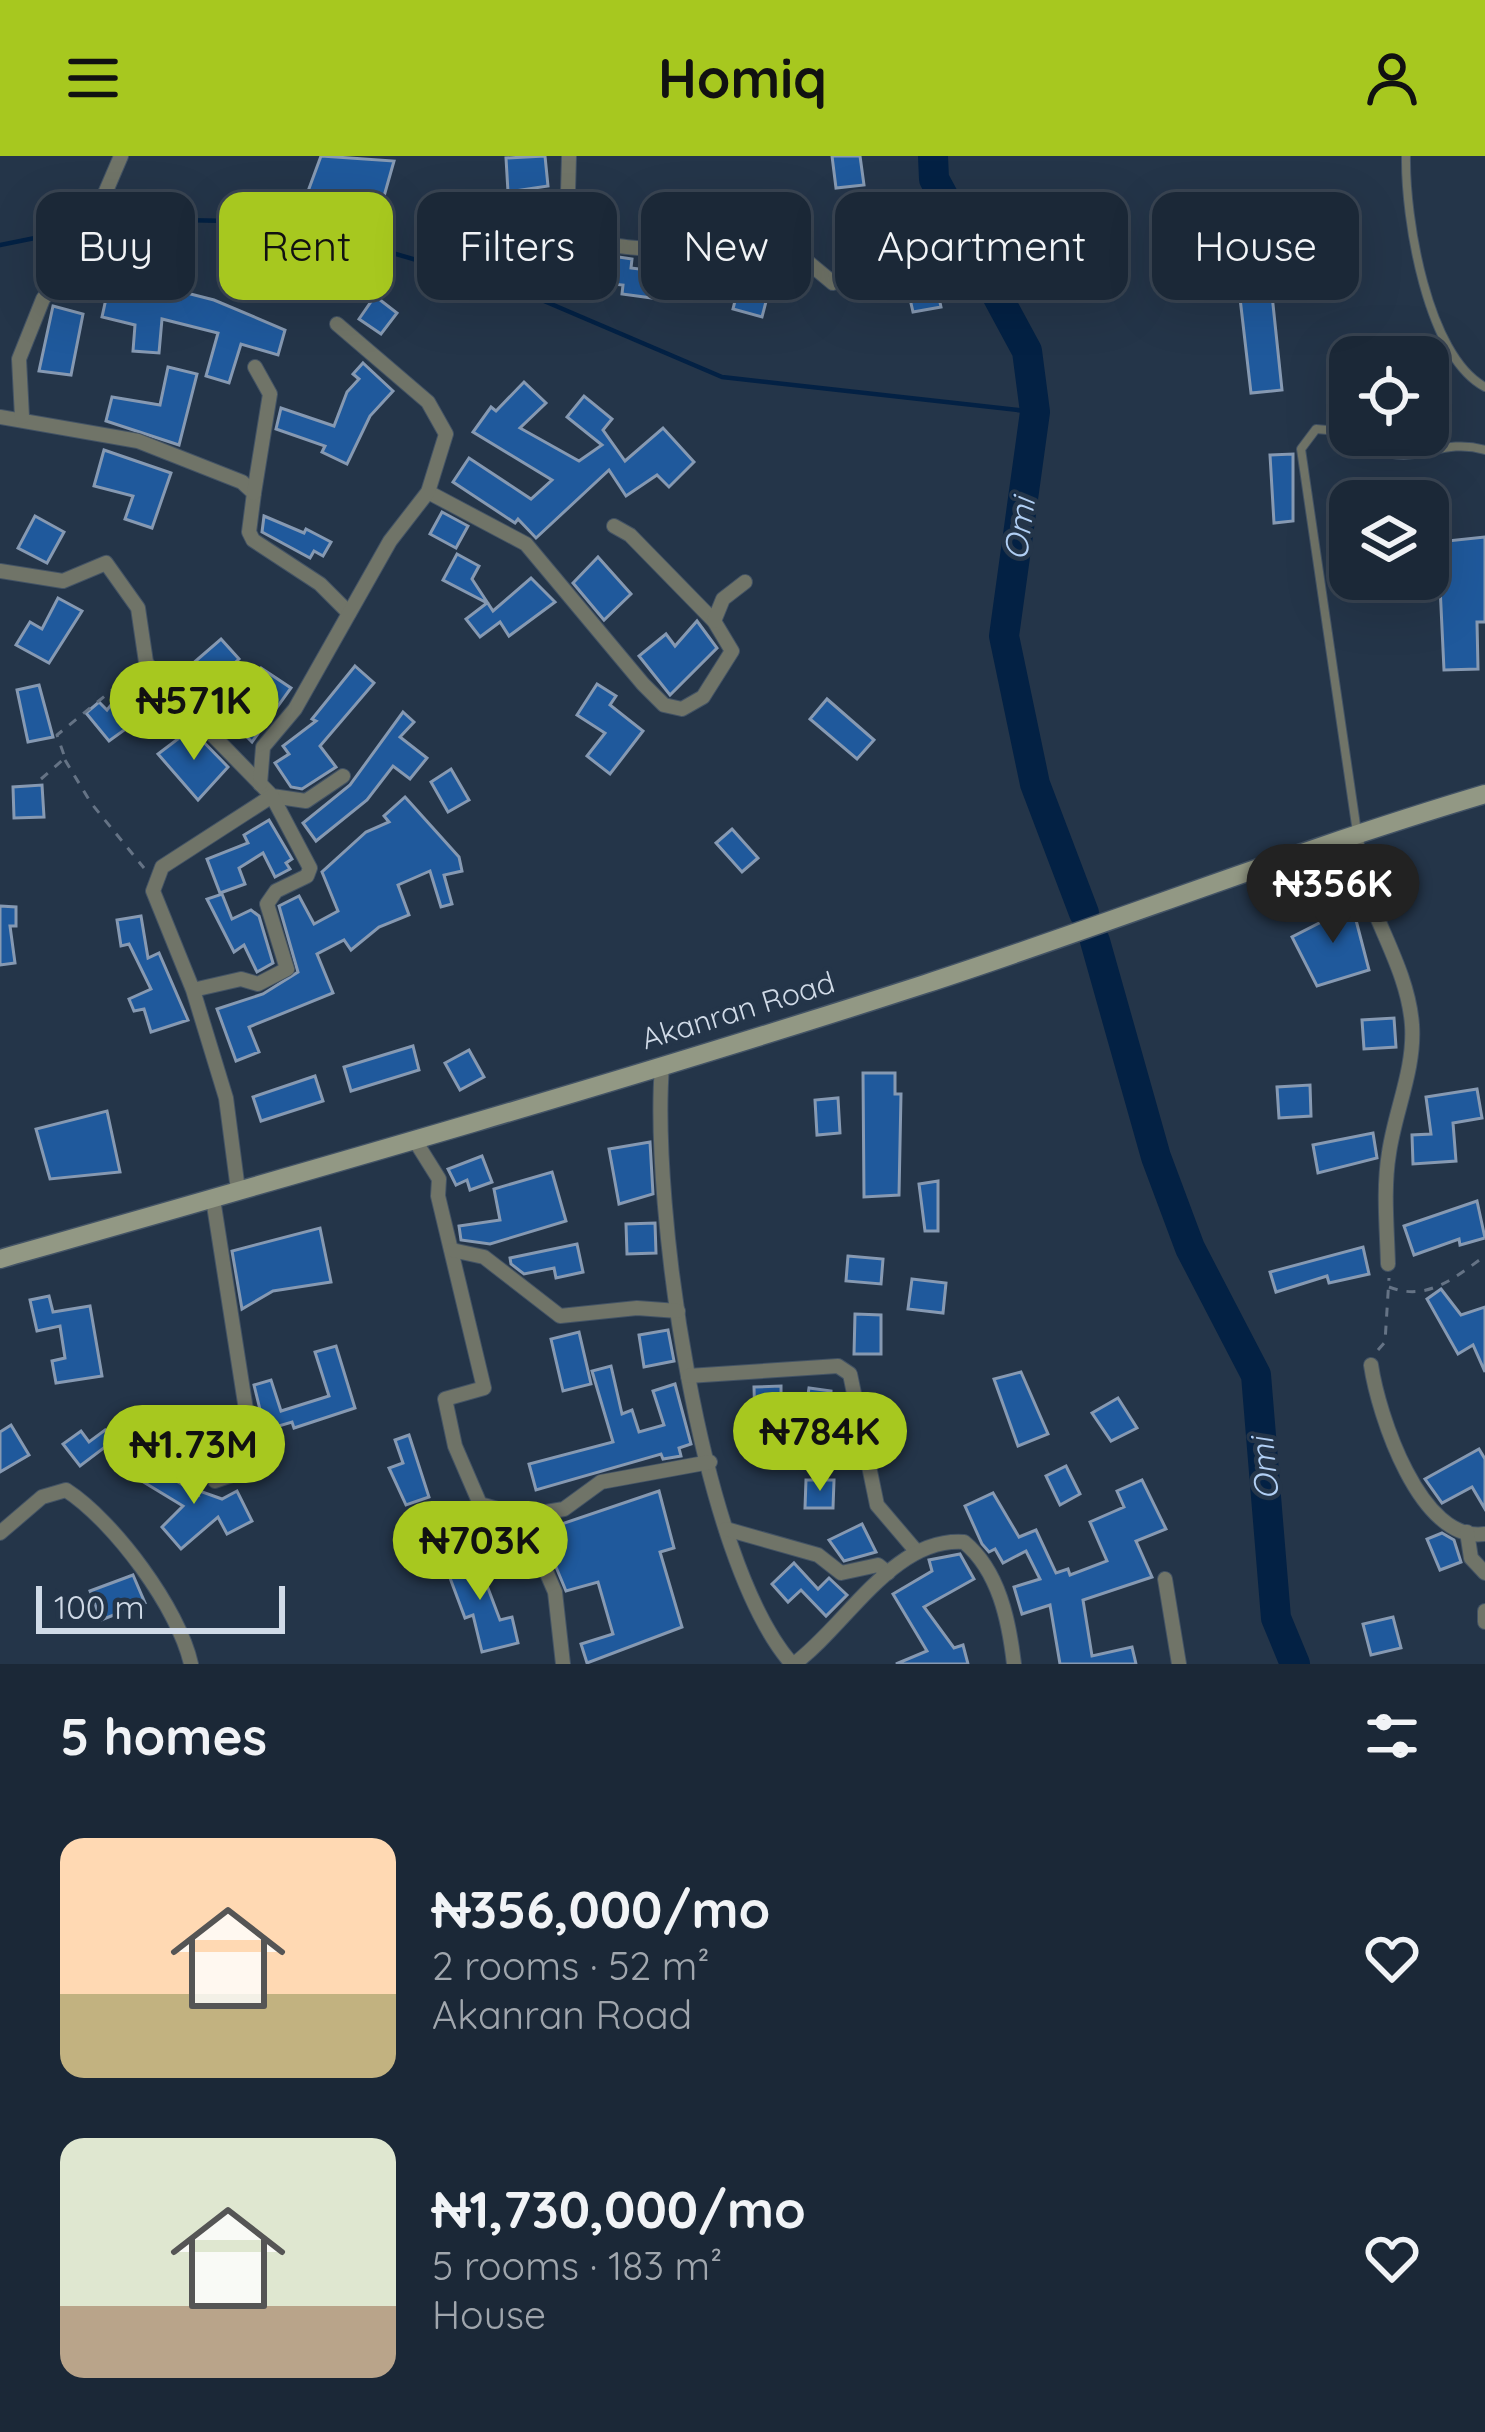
<!DOCTYPE html>
<html lang="en">
<head>
<meta charset="utf-8">
<style>
  :root { --surface:#1b2837; --page:#24303f; --text:#f1f3f6; --muted:#a0a6ad; --line:#394452; --accent:#a7c81f }
  body { margin:0; font-family:Quicksand,sans-serif; background:var(--page); color:var(--text); height:100vh; display:flex; flex-direction:column; font-size:45px; white-space:nowrap }
  * { box-sizing:border-box; margin:0 }
  p { font-size:39px; color:var(--muted) }
  .icon { flex:none; width:66px; height:66px; fill:none; stroke:currentColor; stroke-width:2; stroke-linecap:round; stroke-linejoin:round }
  .map { position:relative; height:1508px; overflow:hidden }
  .details { display:flex; flex-direction:column; background:var(--surface); flex:1 }
  .details>* { flex:none }
  .banner { position:absolute; left:36px; top:36px; width:1413px; height:108px; display:flex; gap:24px }
  .buttons { position:absolute; left:1329px; top:180px; display:grid; gap:24px }
  .buttons a { display:grid; place-items:center; width:120px; height:120px; border-radius:24px; background:var(--surface); box-shadow:0 12px 48px #0002,0 0 0 3px var(--line); font-size:60px }
  .scale { position:absolute; left:36px; bottom:30px; width:249px; box-sizing:border-box; padding-left:12px; border:6px solid #d0dae7; border-top:0; font-size:33px; line-height:42px; white-space:nowrap; color:#d0dae7; -webkit-text-stroke:9px #243549; paint-order:stroke }
  .price { position:absolute; translate:-50% -102px; padding:0 27px; border-radius:42px; background:var(--accent); color:#111; font-size:39px; line-height:78px; filter:drop-shadow(0 3px 6px #0008) }
  .price::after { content:''; position:absolute; left:50%; top:72px; width:36px; height:27px; margin-left:-18px; background:inherit; clip-path:polygon(0 0,100% 0,50% 100%) }
  .price.selected { background:#222; color:#fff }
  ul { padding:0; list-style:none }
  li { display:flex; align-items:center; gap:36px; height:300px; padding:0 60px }
  li span { display:grid; place-items:center; flex:none; width:336px; height:240px; border-radius:24px; color:#555 }
  li>.icon { margin-inline-start:auto }
  span .icon { width:144px; height:144px; fill:#fffc; stroke-width:1 }
  li b { font-size:51px }
  h2 { display:flex; justify-content:space-between; align-items:center; height:144px; padding:0 60px; font-size:51px }
  .pill { padding:0 42px; border-radius:24px; background:var(--surface); box-shadow:0 12px 48px #0002,0 0 0 3px var(--line); font-size:42px; line-height:108px }
  .pill.selected { background:var(--accent); color:#111 }
  header { display:flex; justify-content:space-between; align-items:center; height:156px; padding:0 60px; background:var(--accent); color:#111; font-size:54px; font-weight:700 }
  .map>svg:first-child { display:block }
  .lines { fill:none; stroke-linecap:round; stroke-linejoin:round }
  .stream { stroke:#032144; stroke-width:4.5 }
  .river { stroke:#032144; stroke-width:30 }
  .building { fill:#1f599c; stroke:#8699b2; stroke-width:3 }
  .service-casing { stroke:#435365; stroke-width:10 }
  .minor-casing { stroke:#435365; stroke-width:16 }
  .secondary-casing { stroke:#435365; stroke-width:21 }
  .path { stroke:#657385; stroke-width:3; stroke-dasharray:9 9; stroke-linecap:butt }
  .service { stroke:#707468; stroke-width:8 }
  .minor { stroke:#707468; stroke-width:14 }
  .secondary { stroke:#929884; stroke-width:18 }
  .labels { text-anchor:middle; stroke-width:9; stroke-linejoin:round; paint-order:stroke }
  .street-label { font-size:30px; fill:#d0dae7; stroke:#243549 }
  .water-label { font-size:33px; font-style:italic; fill:#b1cff4; stroke:#243549 }
</style>
</head>
<body>
<header><svg class="icon" aria-label="menu" viewBox="0 0 24 24"><path d="M4 6h16M4 12h16M4 18h16"/></svg>Homiq<svg class="icon" aria-label="person" viewBox="0 0 24 24"><circle cx="12" cy="8" r="4"/><path d="M4 21q1-7 8-7t8 7"/></svg></header>
<div class="map">
<svg width="1485" height="1508" viewBox="0 0 1485 1508">
  <rect width="100%" height="100%" fill="#243549"/>
  <g class="lines">
    <polyline class="stream" points="0,89 129,63 286,66 516,133 722,221 1035,256"/>
    <g class="river">
      <polyline points="933,0 934,23 1027,195 1035,256 1004,480 1035,628 1084,757"/>
      <polyline points="1095,785 1156,1001 1190,1092 1256,1219 1276,1462 1295,1508"/>
    </g>
  </g>
  <g class="building">
    <polygon points="321,0 394,5 379,58 307,38"/>
    <polygon points="545,0 548,30 508,36 506,2"/>
    <polygon points="832,0 860,0 864,29 836,32"/>
    <polygon points="659,42 686,44 684,71 657,69"/>
    <polygon points="869,88 893,101 879,131 853,117"/>
    <polygon points="107,95 166,99 159,130 214,144 285,174 278,199 241,188 229,227 206,220 218,177 162,163 159,197 133,195 135,169 102,161 111,120 105,120"/>
    <polygon points="586,96 632,103 631,112 655,115 652,142 622,138 623,129 582,125"/>
    <polygon points="701,107 773,119 762,161 733,153 736,141 694,129"/>
    <polygon points="933,115 941,151 913,156 905,121"/>
    <polygon points="1272,139 1282,234 1251,237 1240,142"/>
    <polygon points="375,140 397,157 381,178 359,163"/>
    <polygon points="53,150 83,158 71,219 39,215"/>
    <polygon points="363,207 393,235 370,260 347,308 322,296 325,290 276,273 281,252 334,270 347,236 359,223 353,218"/>
    <polygon points="168,211 197,218 179,289 106,265 112,241 160,249"/>
    <polygon points="524,226 546,247 520,272 579,305 602,289 567,261 584,240 612,263 603,274 625,305 663,272 694,306 669,331 657,319 626,340 609,314 536,382 518,363 515,367 453,326 469,302 531,343 552,324 473,276 491,251 496,255"/>
    <polygon points="104,294 171,317 152,372 125,363 133,340 94,330"/>
    <polygon points="1293,298 1293,365 1274,367 1270,299"/>
    <polygon points="442,356 468,370 456,392 430,378"/>
    <polygon points="35,360 64,376 47,407 18,392"/>
    <polygon points="264,360 304,377 306,373 331,386 323,400 314,395 310,402 262,376"/>
    <polygon points="1485,381 1485,466 1477,466 1478,513 1444,514 1440,430 1435,431 1428,387"/>
    <polygon points="457,398 479,410 472,423 493,455 531,422 555,446 509,480 500,466 480,481 466,463 487,447 443,424"/>
    <polygon points="598,401 631,438 604,464 573,427"/>
    <polygon points="58,442 82,455 49,507 16,489 30,466 42,473"/>
    <polygon points="697,465 717,492 670,539 639,500 666,478 675,490"/>
    <polygon points="221,483 239,503 201,537 183,516"/>
    <polygon points="355,510 374,527 320,590 336,611 302,633 291,631 275,607 289,598 283,590 316,565 312,563"/>
    <polygon points="261,512 291,532 252,586 233,567 258,540 246,530"/>
    <polygon points="135,519 157,538 134,567 109,585 86,557 99,546 107,554"/>
    <polygon points="597,528 616,540 610,549 643,575 610,618 587,600 605,577 577,559"/>
    <polygon points="39,529 53,581 28,586 17,534"/>
    <polygon points="827,543 874,584 857,603 810,563"/>
    <polygon points="403,556 414,566 400,581 427,602 410,623 393,610 367,644 316,685 303,667 350,629"/>
    <polygon points="191,573 228,611 198,644 158,598"/>
    <polygon points="451,613 469,644 448,656 431,626"/>
    <polygon points="42,629 44,661 14,662 13,631"/>
    <polygon points="405,641 459,701 462,715 444,719 452,748 441,751 430,715 398,729 409,759 379,771 351,794 344,784 317,798 333,837 249,871 259,896 236,905 217,853 263,838 298,816 279,750 299,740 314,768 338,755 322,716 366,676 389,666 384,660"/>
    <polygon points="269,664 292,703 286,707 290,713 275,721 263,697 239,712 245,728 220,737 207,703 248,687 244,679"/>
    <polygon points="732,673 758,702 742,716 716,687"/>
    <polygon points="222,738 232,763 251,754 259,760 273,807 257,816 244,789 234,796 207,743"/>
    <polygon points="1351,745 1369,814 1317,830 1292,781 1323,765 1320,759"/>
    <polygon points="0,750 16,751 16,770 10,770 15,807 0,809"/>
    <polygon points="141,760 148,802 159,797 188,864 151,876 144,853 134,855 129,843 151,833 129,788 121,790 117,764"/>
    <polygon points="1394,862 1396,891 1364,893 1362,864"/>
    <polygon points="413,890 419,914 351,935 344,911"/>
    <polygon points="469,894 484,921 460,934 445,907"/>
    <polygon points="863,917 895,917 895,938 901,938 899,1039 864,1041"/>
    <polygon points="315,920 323,945 261,965 253,941"/>
    <polygon points="1310,929 1311,960 1279,962 1277,931"/>
    <polygon points="1477,933 1482,962 1453,967 1456,1005 1413,1008 1412,979 1431,978 1426,941"/>
    <polygon points="838,942 840,977 817,979 815,944"/>
    <polygon points="107,955 120,1016 50,1023 36,973"/>
    <polygon points="1373,977 1377,1002 1318,1017 1313,989"/>
    <polygon points="650,986 653,1038 619,1048 609,993"/>
    <polygon points="482,1000 492,1026 470,1034 467,1024 456,1029 448,1013"/>
    <polygon points="552,1016 566,1065 490,1088 461,1084 459,1070 500,1064 494,1033"/>
    <polygon points="938,1025 938,1075 925,1075 919,1028"/>
    <polygon points="1477,1045 1485,1082 1460,1089 1459,1083 1414,1099 1404,1070"/>
    <polygon points="655,1067 656,1097 627,1098 626,1068"/>
    <polygon points="320,1072 331,1126 273,1135 242,1153 232,1095"/>
    <polygon points="577,1088 583,1116 556,1122 554,1112 524,1118 511,1108 510,1102"/>
    <polygon points="1363,1091 1369,1118 1329,1127 1327,1120 1276,1136 1270,1116"/>
    <polygon points="848,1100 883,1103 881,1128 846,1125"/>
    <polygon points="912,1123 946,1127 943,1157 908,1153"/>
    <polygon points="1441,1133 1461,1159 1485,1151 1485,1216 1473,1189 1458,1198 1427,1143"/>
    <polygon points="49,1140 53,1156 90,1150 102,1220 56,1227 52,1205 65,1202 60,1170 37,1175 30,1144"/>
    <polygon points="855,1158 881,1159 881,1198 854,1198"/>
    <polygon points="668,1174 674,1205 644,1211 639,1179"/>
    <polygon points="579,1176 591,1228 563,1235 551,1183"/>
    <polygon points="336,1190 355,1252 294,1272 292,1266 265,1274 254,1229 271,1224 281,1255 329,1240 315,1196"/>
    <polygon points="611,1210 622,1258 632,1254 639,1276 664,1269 653,1235 675,1228 691,1288 679,1292 681,1300 663,1303 661,1298 536,1334 529,1308 613,1286 592,1215"/>
    <polygon points="1021,1216 1048,1278 1018,1290 994,1223"/>
    <polygon points="781,1230 781,1245 807,1245 809,1232 831,1235 830,1300 798,1293 801,1265 755,1266 754,1231"/>
    <polygon points="1118,1242 1137,1272 1111,1285 1092,1257"/>
    <polygon points="11,1269 29,1299 0,1316 0,1276"/>
    <polygon points="227,1270 238,1305 193,1323 181,1285"/>
    <polygon points="105,1274 113,1285 80,1310 63,1288 81,1275 89,1286"/>
    <polygon points="409,1279 429,1341 406,1349 389,1312 403,1307 395,1284"/>
    <polygon points="1479,1293 1485,1303 1485,1353 1472,1331 1442,1347 1425,1323"/>
    <polygon points="142,1304 198,1338 197,1334 222,1343 237,1335 252,1365 227,1378 218,1361 181,1393 162,1371 183,1350 132,1319"/>
    <polygon points="1066,1310 1080,1338 1060,1349 1046,1320"/>
    <polygon points="806,1324 834,1324 833,1352 805,1352"/>
    <polygon points="1142,1324 1166,1373 1136,1385 1152,1421 1083,1444 1092,1500 1132,1491 1136,1508 1060,1508 1050,1449 1022,1458 1014,1431 1040,1423 1026,1395 1003,1407 995,1393 989,1396 982,1388 965,1350 993,1337 1019,1381 1036,1374 1056,1417 1068,1413 1070,1419 1107,1405 1090,1366 1124,1351 1117,1335"/>
    <polygon points="659,1335 674,1392 660,1396 682,1471 587,1507 581,1488 613,1478 598,1426 566,1435 541,1375"/>
    <polygon points="862,1368 876,1396 844,1405 829,1384"/>
    <polygon points="1442,1377 1454,1384 1461,1406 1440,1414 1427,1383"/>
    <polygon points="474,1395 500,1464 512,1461 518,1487 482,1496 473,1459 465,1462 444,1406"/>
    <polygon points="960,1398 974,1423 924,1451 954,1492 963,1489 968,1508 896,1508 927,1495 893,1438 932,1415 929,1404"/>
    <polygon points="794,1407 818,1433 829,1422 847,1439 826,1460 801,1434 788,1446 772,1428"/>
    <polygon points="133,1419 145,1447 101,1464 90,1435"/>
    <polygon points="1393,1461 1401,1492 1371,1499 1363,1468"/>
  </g>
  <g class="lines">
    <defs>
      <g id="service">
        <path d="M1406,0C1405,62 1427,200 1485,231"/>
        <polyline points="1350,276 1316,273 1301,293 1357,676"/>
        <path d="M1354,279C1411,323 1432,278 1485,294"/>
      </g>
      <g id="minor">
        <path d="M569,0L567,71C612,100 658,89 708,97C743,102 767,110 803,102L833,127"/>
        <polyline points="0,261 138,285 242,326 254,337 249,376 253,384 320,428 349,457"/>
        <polyline points="22,261 19,203 43,143 82,91 121,0"/>
        <polyline points="428,336 526,388 643,528 664,549 682,553 703,541 732,495 714,465 630,379 614,370"/>
        <polyline points="254,337 270,238 255,211"/>
        <polyline points="0,415 63,425 106,407 138,452 146,506 156,521 272,640 306,645 343,620"/>
        <polyline points="714,465 723,443 745,426"/>
        <polyline points="260,628 263,591 295,553 390,385 428,336 446,278 428,246 337,168"/>
        <path d="M1357,676C1352,739 1407,799 1412,869C1415,913 1395,955 1389,997C1383,1033 1387,1072 1388,1108"/>
        <polyline points="193,834 241,823 258,828 287,813 267,748 276,735 307,720 310,712 272,640 162,711 153,735 193,834 226,942 238,1034"/>
        <path d="M662,910C651,1049 700,1404 792,1508"/>
        <polyline points="414,983 439,1023 438,1040 484,1232 445,1243 455,1290 480,1348 522,1360 564,1353 601,1326 710,1306"/>
        <polyline points="213,1043 255,1311 215,1325"/>
        <polyline points="452,1094 484,1101 560,1160 637,1152 678,1155"/>
        <path d="M1371,1209C1378,1257 1420,1388 1485,1378"/>
        <polyline points="688,1220 838,1210 850,1218 877,1349 917,1396"/>
        <polyline points="522,1360 555,1436 563,1508"/>
        <polyline points="726,1373 818,1399 841,1417 878,1409 888,1417"/>
        <polyline points="1467,1376 1471,1402 1485,1417"/>
        <path d="M0,1377L42,1341L66,1334C114,1365 179,1453 191,1508"/>
        <polyline points="1165,1423 1179,1508"/>
        <polyline points="1485,1455 1485,1466"/>
        <path d="M794,1508C847,1469 893,1381 964,1386C999,1415 1009,1465 1014,1508"/>
      </g>
      <path id="secondary" d="M0,1103C309,1015 619,927 925,828C1112,767 1296,694 1485,638"/>
    </defs>
    <use href="#service" class="service-casing"/>
    <use href="#minor" class="minor-casing"/>
    <use href="#secondary" class="secondary-casing"/>
    <g class="path">
      <polyline points="1428,267 1437,198"/>
      <polyline points="65,604 91,647 144,712"/>
      <polyline points="41,623 65,602 57,579 133,517"/>
      <path d="M1389,1131C1427,1146 1454,1122 1485,1100"/>
      <polyline points="1378,1194 1385,1186 1389,1122"/>
    </g>
    <use href="#service" class="service"/>
    <use href="#minor" class="minor"/>
    <use href="#secondary" class="secondary"/>
  </g>
  <g class="labels">
    <g class="street-label">
      <text transform="translate(738 855) rotate(-17)" y="10">Akanran Road</text>
    </g>
    <g class="water-label">
      <text transform="translate(1019 373) rotate(-82)" y="12">Omi</text>
      <text transform="translate(1264 1313) rotate(-95)" y="12">Omi</text>
    </g>
  </g>
</svg>
<div class="buttons">
<a><svg class="icon" aria-label="locate" viewBox="0 0 24 24"><circle cx="12" cy="12" r="6"/><path d="M12 2v4M12 18v4M2 12h4M18 12h4"/></svg></a>
<a><svg class="icon" aria-label="layers" viewBox="0 0 24 24"><path d="M12 4l9 5-9 5-9-5zM3 14l9 5 9-5"/></svg></a>
</div>
<div class="scale">100 m</div>
<b class="price" style="left:194px;top:607px">₦571K</b>
<b class="price selected" style="left:1333px;top:790px">₦356K</b>
<b class="price" style="left:820px;top:1338px">₦784K</b>
<b class="price" style="left:194px;top:1351px">₦1.73M</b>
<b class="price" style="left:480px;top:1447px">₦703K</b>
<div class="banner">
<a class="pill">Buy</a>
<a class="pill selected">Rent</a>
<a class="pill">Filters</a>
<a class="pill">New</a>
<a class="pill">Apartment</a>
<a class="pill">House</a>
</div>
</div>
<section class="details">
<h2>5 homes<svg class="icon" aria-label="filters" viewBox="0 0 24 24"><path d="M4 7h16M4 17h16"/><circle cx="9" cy="7" r="2"/><circle cx="15" cy="17" r="2"/></svg></h2>
<ul>
<li><span style="background:linear-gradient(#ffd9b3 65%,#c2b280 0)"><svg class="icon" aria-label="home" viewBox="0 0 24 24"><path d="M3 11l9-7 9 7M6 9v11h12V9"/></svg></span><div><b>₦356,000/mo</b><p>2 rooms · 52 m²</p><p>Akanran Road</p></div><svg class="icon" aria-label="heart" viewBox="0 0 24 24"><path d="M12 20l-8-8c-3-5 5-10 8-4 3-6 11-1 8 4z"/></svg></li>
<li><span style="background:linear-gradient(#dfe7d0 70%,#b9a48a 0)"><svg class="icon" aria-label="home" viewBox="0 0 24 24"><path d="M3 11l9-7 9 7M6 9v11h12V9"/></svg></span><div><b>₦1,730,000/mo</b><p>5 rooms · 183 m²</p><p>House</p></div><svg class="icon" aria-label="heart" viewBox="0 0 24 24"><path d="M12 20l-8-8c-3-5 5-10 8-4 3-6 11-1 8 4z"/></svg></li>
</ul>
</section>
</body>
</html>
